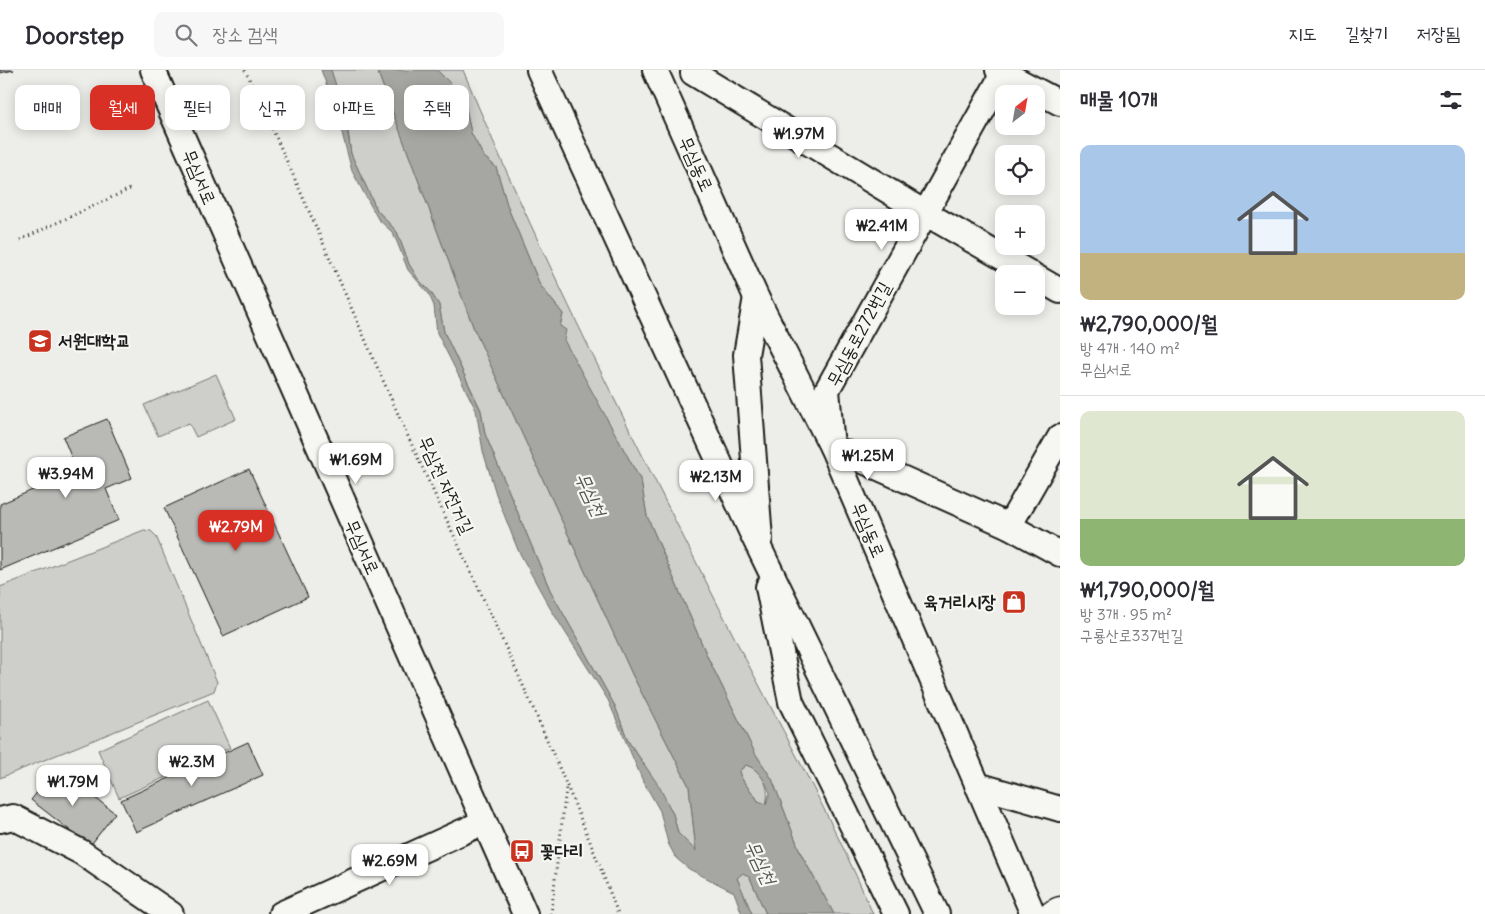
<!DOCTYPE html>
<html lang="ko">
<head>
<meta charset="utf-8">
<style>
  :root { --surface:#fff; --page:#f7f7f7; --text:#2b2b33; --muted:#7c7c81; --line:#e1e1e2; --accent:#d93025 }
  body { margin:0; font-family:Delius,"Poor Story",sans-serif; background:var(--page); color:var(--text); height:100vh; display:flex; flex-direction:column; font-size:19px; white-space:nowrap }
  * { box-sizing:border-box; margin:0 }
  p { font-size:16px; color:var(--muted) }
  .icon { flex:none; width:28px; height:28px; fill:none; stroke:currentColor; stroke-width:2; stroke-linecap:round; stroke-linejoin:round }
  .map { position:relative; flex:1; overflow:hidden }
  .sheet { display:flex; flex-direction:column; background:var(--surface); width:425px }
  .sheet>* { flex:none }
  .hud { position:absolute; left:15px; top:15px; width:475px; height:45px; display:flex; gap:10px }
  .needle { width:32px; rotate:31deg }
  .tools { position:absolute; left:995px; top:15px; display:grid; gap:10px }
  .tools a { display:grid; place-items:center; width:50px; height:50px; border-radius:10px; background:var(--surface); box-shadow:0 2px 12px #0003; font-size:25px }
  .price { position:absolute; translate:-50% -42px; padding:0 11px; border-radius:10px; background:#fff; color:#222; font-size:16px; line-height:32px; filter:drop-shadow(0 1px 2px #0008) }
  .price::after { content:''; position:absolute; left:50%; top:30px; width:15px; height:11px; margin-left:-8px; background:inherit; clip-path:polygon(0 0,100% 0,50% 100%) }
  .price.on { background:var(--accent); color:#fff }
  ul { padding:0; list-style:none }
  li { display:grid; align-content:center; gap:10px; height:265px; padding:0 20px }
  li+li { border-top:1px solid var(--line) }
  li span { display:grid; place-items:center; height:155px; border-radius:10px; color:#555 }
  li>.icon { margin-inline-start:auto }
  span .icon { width:90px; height:90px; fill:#fffc; stroke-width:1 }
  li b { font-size:21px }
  h2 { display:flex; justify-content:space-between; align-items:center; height:60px; padding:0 20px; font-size:21px }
  .pill { padding:0 18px; border-radius:10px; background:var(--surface); box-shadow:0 2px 12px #0003; font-size:18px; line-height:45px }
  .pill.on { background:var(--accent); color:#fff }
  header { display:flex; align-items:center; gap:30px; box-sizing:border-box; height:70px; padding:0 25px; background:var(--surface); border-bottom:1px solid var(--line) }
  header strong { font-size:24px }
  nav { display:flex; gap:28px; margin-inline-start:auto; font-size:18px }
  .search { width:350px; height:45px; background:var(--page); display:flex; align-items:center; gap:12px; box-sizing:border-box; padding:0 18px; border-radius:10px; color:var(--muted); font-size:19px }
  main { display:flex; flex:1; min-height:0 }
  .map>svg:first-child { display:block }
  .green { fill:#cececb; stroke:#757574 }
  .water { fill:#a6a6a3; stroke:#6f6f6d; fill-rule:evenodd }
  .building { fill:#b9b9b6; stroke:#1c1c1c }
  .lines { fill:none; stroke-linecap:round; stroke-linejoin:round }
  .minor-casing { stroke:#1c1c1c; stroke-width:28 }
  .major-casing { stroke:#1c1c1c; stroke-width:31 }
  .path { stroke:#1c1c1c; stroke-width:3; stroke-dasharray:1 4; stroke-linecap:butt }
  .minor { stroke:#f6f6f2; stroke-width:24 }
  .major { stroke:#f6f6f2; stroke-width:28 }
  .labels { text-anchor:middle; stroke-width:4.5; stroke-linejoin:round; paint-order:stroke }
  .street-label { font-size:18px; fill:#1c1c1c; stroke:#f6f6f2 }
  .poi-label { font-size:18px; font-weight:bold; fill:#1c1c1c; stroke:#f6f6f2; text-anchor:start }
  .water-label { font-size:19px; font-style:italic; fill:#535352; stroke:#f6f6f2 }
</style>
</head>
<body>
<header>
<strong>Doorstep</strong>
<div class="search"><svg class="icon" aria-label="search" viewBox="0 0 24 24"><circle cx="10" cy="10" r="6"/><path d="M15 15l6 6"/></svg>장소 검색</div>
<nav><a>지도</a><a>길찾기</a><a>저장됨</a></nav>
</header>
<main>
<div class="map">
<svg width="1060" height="844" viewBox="0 0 1060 844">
  <rect width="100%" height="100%" fill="#edede9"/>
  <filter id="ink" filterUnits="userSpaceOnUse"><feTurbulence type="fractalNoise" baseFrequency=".02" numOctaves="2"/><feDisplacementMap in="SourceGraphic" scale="10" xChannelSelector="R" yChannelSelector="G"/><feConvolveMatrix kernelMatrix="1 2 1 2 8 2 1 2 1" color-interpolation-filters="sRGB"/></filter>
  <g filter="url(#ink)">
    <g class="green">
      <polygon points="331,0 377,0 474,259 632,604 689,716 696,781 678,763 673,744 642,691 628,671 615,636 550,520 485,364 481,340 444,262 439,235 430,221 418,209 409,194 397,162 377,140 351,84 348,60"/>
      <path d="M437,0H463C541,189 635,371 727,553C776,650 831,744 873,844H834L801,784L772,709L755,683L708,588L647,446L641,411L563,270L560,257L563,244L540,215L508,138L496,97L484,87L471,63L466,38L461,24Z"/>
      <polygon points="216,304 236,349 196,367 189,353 158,366 144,335"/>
      <polygon points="144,460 151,461 156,466 217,612 214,621 0,708 0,517"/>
      <polygon points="208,630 230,678 119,728 98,680"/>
      <path d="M746,695C762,700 771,718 766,734L758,731C752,720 742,713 739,701Z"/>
      <polygon points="743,802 750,808 766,844 752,844 737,808"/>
    </g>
    <path class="water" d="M321,0H331L345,44L351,84L377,140L397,162L409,194L418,209L430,221L439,235L444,262L481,341L485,364L550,520L615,636L628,671L659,716L673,744L678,763L696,781L689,716L632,604L474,259L377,0H437L461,24L466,38L471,63L484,87L496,97L508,138L540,215L563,244L560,256L566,260L564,270L641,411L647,446L708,588L755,683L772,709L801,784L834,844H766L750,808L743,803L737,808L752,844H742L734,822L689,799L676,788L668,773L660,741L642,709L608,630L550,538L518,480L496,424L483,381L476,340L437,263L434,236L429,224L408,200L397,172L392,162L378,149L352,101L336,40ZM746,695C759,699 765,711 770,723L766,734L758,731C752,720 741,713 739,701Z"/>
    <g class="building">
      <polygon points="0,0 14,0 0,3"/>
      <polygon points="107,349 132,408 106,419 119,450 0,500 0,434 77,401 63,367"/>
      <polygon points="249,399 308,527 223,566 164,438"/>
      <polygon points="248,672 263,705 136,762 121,730"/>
      <polygon points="56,698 115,743 90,776 31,730"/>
    </g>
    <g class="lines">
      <defs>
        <g id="minor">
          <polyline points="153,0 525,844"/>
          <polyline points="539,0 751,461 937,844"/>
          <polyline points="655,0 756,227 832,377 1033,844"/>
          <polyline points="998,0 1060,33"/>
          <polyline points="1005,0 827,320 832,377 1009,456 1060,484"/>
          <polyline points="693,3 925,143 1031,204"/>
          <polyline points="1036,207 1060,221"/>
          <polyline points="756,227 746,285 760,469"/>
          <polyline points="1009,456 1060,367"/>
          <polyline points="768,517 791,632 896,844"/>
          <polyline points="977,715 1060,739"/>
          <polyline points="0,750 13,747 81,782 171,844"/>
          <polyline points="281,844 484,752"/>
        </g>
        <polyline id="major" points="1054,844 1060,841"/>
      </defs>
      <use href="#minor" class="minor-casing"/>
      <use href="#major" class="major-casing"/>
      <g class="path">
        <path d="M245,0C303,123 355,249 411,373C483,529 558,683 618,844"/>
        <polyline points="20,170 132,118"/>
        <polyline points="551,844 566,718"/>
      </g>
      <use href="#minor" class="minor"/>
      <use href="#major" class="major"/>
    </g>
  </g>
  <defs>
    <symbol id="university-square" viewBox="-11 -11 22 22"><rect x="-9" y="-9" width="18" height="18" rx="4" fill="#c8321e" stroke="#f6f6f2"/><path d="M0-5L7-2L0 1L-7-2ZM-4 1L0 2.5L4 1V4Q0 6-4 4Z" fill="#fff"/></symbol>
    <symbol id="shop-square" viewBox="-11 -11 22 22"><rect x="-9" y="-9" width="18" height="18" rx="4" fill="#c8321e" stroke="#f6f6f2"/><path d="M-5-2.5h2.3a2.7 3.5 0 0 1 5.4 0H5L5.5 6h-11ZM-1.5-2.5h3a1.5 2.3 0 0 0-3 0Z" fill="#fff"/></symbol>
    <symbol id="bus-square" viewBox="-11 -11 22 22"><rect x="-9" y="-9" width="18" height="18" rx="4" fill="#c8321e" stroke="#f6f6f2"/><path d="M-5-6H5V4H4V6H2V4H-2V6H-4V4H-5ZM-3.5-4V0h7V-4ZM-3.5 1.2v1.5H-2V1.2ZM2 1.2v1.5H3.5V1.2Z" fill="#fff"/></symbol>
  </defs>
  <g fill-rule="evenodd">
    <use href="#university-square" x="26" y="257" width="28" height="28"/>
    <use href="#shop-square" x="1000" y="518" width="28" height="28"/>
    <use href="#bus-square" x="508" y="767" width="28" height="28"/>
  </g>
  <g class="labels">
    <g class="street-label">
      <text transform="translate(696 94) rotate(66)" y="6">무심동로</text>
      <text transform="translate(199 107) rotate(67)" y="6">무심서로</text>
      <text transform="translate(859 264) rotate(-62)" y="6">무심동로272번길</text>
      <text transform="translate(446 415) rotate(65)" y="6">무심천 자전거길</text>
      <text transform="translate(868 460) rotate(67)" y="6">무심동로</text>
      <text transform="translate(362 477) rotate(66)" y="6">무심서로</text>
    </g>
    <g class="poi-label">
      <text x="58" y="277">서원대학교</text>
      <text x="996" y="538" text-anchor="end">육거리시장</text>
      <text x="540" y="787">꽃다리</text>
    </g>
    <g class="water-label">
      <text transform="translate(591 424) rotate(65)" y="7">무심천</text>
      <text transform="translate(761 792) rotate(65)" y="7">무심천</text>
    </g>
  </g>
</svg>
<div class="tools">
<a><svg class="needle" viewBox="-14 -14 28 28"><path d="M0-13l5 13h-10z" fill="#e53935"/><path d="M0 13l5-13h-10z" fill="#7c7c81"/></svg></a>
<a><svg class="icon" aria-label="locate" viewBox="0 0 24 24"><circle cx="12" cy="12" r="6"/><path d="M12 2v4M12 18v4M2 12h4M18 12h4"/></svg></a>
<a>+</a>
<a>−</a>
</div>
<b class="price" style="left:799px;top:89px">₩1.97M</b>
<b class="price" style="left:882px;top:181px">₩2.41M</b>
<b class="price" style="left:868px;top:411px">₩1.25M</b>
<b class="price" style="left:356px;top:415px">₩1.69M</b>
<b class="price" style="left:66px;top:429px">₩3.94M</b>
<b class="price" style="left:716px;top:432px">₩2.13M</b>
<b class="price on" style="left:236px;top:482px">₩2.79M</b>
<b class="price" style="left:192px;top:717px">₩2.3M</b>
<b class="price" style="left:73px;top:737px">₩1.79M</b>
<b class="price" style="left:390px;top:816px">₩2.69M</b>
<div class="hud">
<a class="pill">매매</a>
<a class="pill on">월세</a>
<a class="pill">필터</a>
<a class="pill">신규</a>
<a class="pill">아파트</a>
<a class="pill">주택</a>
</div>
</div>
<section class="sheet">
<h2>매물 10개<svg class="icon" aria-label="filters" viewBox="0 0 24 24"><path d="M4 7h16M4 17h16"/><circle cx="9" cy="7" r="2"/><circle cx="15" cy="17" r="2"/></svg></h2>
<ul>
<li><span style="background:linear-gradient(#a9c7e8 70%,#c2b280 0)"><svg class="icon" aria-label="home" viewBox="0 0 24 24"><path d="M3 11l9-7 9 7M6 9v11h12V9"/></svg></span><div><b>₩2,790,000/월</b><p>방 4개 · 140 m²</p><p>무심서로</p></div></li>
<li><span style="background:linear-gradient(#dfe7d0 70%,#8fb573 0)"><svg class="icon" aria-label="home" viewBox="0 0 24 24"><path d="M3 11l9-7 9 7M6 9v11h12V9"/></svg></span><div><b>₩1,790,000/월</b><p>방 3개 · 95 m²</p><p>구룡산로337번길</p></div></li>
</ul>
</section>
</main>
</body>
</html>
